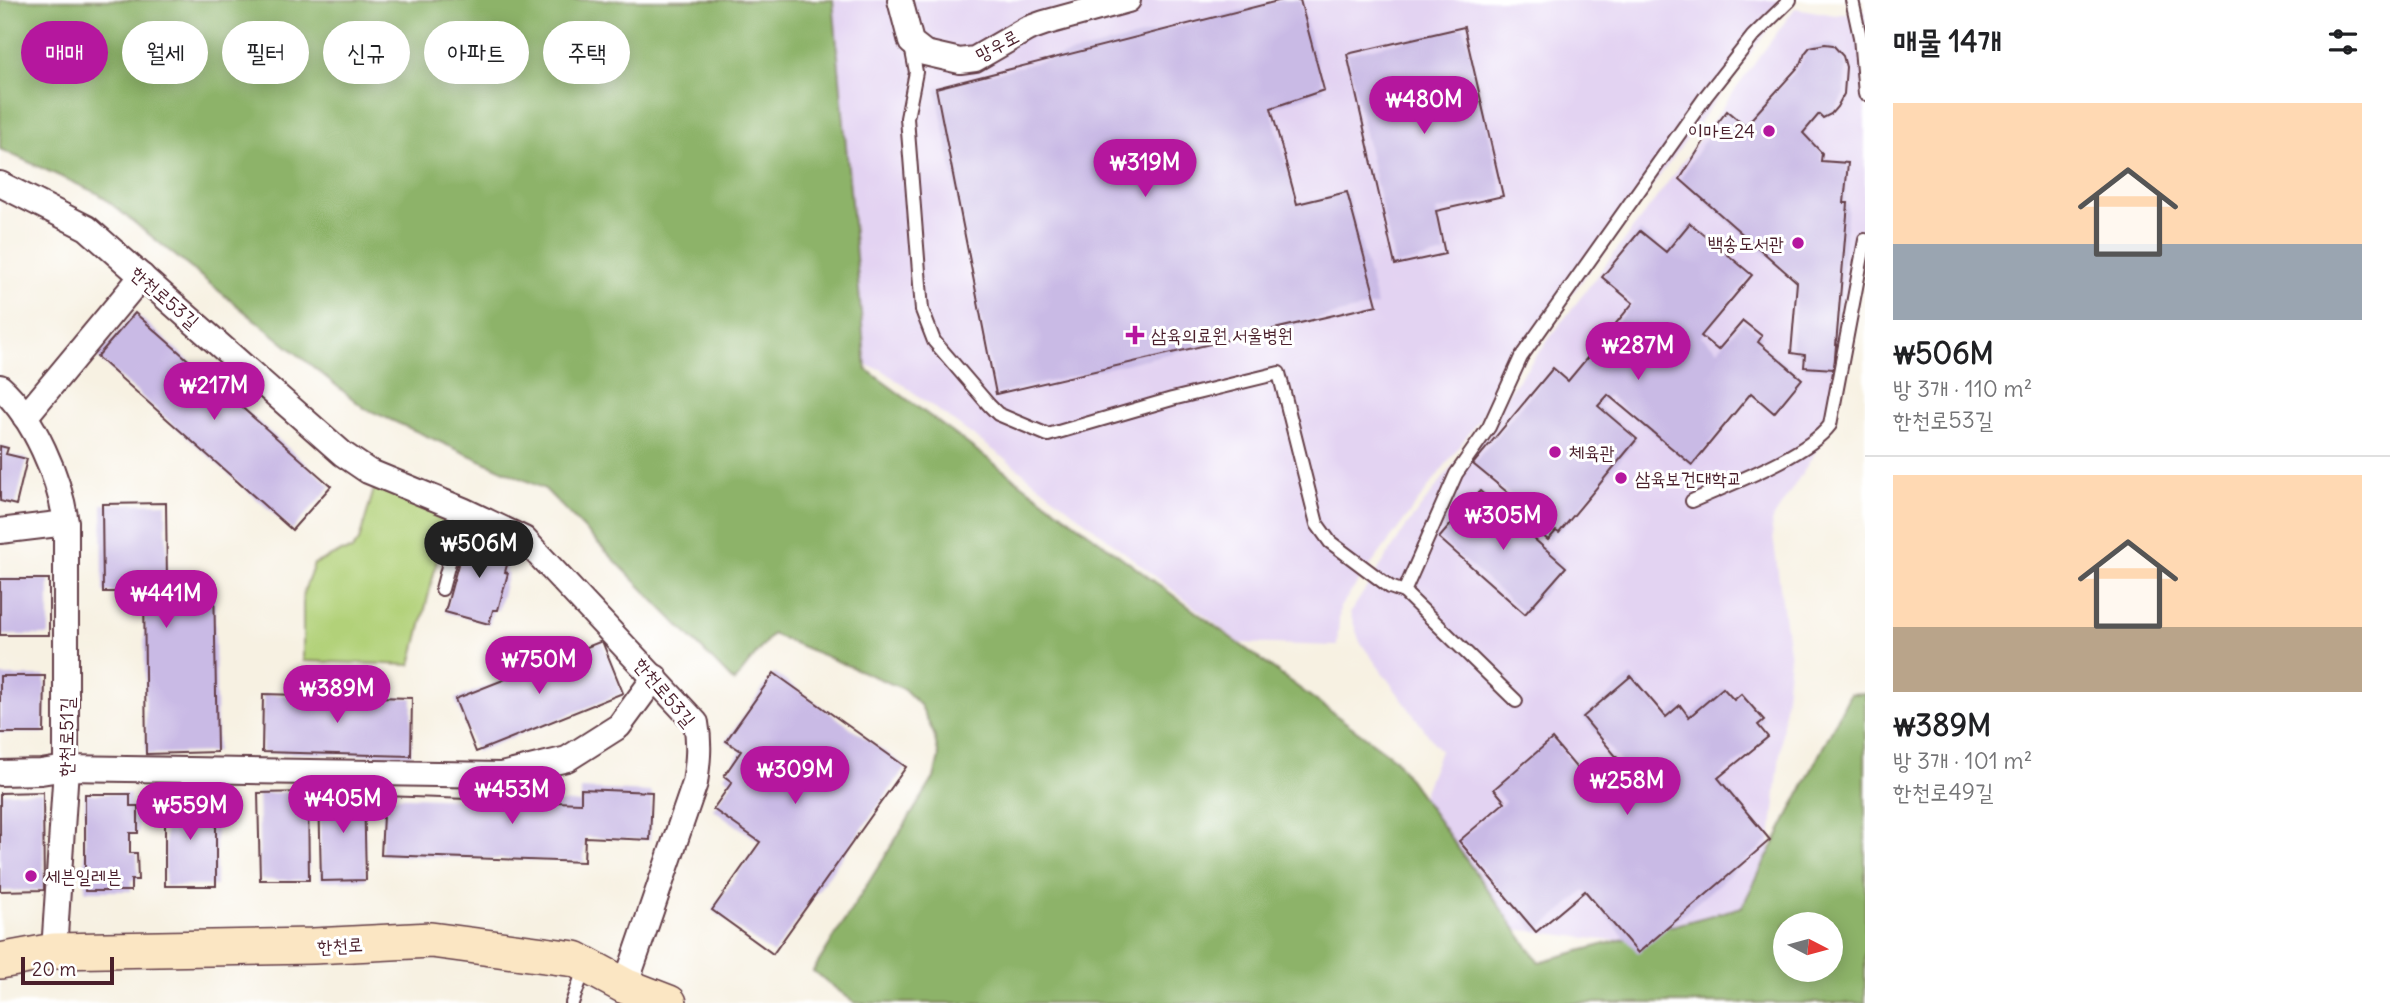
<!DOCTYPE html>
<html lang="ko">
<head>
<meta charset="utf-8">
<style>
  :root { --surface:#fff; --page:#f2f2f2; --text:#202124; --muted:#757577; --line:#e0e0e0; --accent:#b5179e }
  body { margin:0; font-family:Delius,"Poor Story",sans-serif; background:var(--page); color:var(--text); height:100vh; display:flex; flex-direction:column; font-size:26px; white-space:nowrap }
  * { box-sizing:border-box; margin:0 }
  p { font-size:23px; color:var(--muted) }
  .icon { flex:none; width:38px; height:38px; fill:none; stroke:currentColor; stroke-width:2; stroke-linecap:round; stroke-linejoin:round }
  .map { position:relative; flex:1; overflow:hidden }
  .details { display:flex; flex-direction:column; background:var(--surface); width:525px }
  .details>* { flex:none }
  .hud { position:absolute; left:21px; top:21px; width:665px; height:63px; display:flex; gap:14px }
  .needle { width:46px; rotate:96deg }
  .tools { position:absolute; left:1773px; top:912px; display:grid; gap:14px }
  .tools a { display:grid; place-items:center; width:70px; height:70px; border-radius:50%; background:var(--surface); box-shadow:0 4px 18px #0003; font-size:35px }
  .scale { position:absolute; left:21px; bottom:18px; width:93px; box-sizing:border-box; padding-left:7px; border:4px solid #4a1f2b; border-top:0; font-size:19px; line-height:24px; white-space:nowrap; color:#4a1f2b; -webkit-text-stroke:5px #fff; paint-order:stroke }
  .price { position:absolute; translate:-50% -60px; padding:0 16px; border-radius:24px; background:var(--accent); color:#fff; font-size:23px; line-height:46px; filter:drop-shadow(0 2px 4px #0008) }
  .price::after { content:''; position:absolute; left:50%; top:42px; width:21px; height:16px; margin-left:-10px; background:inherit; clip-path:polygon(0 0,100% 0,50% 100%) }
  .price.current { background:#222; color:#fff }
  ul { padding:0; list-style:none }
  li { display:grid; align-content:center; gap:14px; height:371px; padding:0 28px }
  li+li { border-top:2px solid var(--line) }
  li span { display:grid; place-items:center; height:217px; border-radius:0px; color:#555 }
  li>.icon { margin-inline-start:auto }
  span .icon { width:126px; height:126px; fill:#fffc; stroke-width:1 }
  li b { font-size:30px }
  h2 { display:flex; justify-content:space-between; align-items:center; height:84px; padding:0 28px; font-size:30px }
  .pill { padding:0 24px; border-radius:32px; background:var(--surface); box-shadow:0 4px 18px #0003; font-size:24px; line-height:63px }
  .pill.current { background:var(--accent); color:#fff }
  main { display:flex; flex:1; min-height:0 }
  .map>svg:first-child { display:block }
  .built { fill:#e3d3f2 }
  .green { fill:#b2d179; stroke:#7e7852; stroke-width:2 }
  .forest { fill:#8db369; stroke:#6c694a; stroke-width:2; fill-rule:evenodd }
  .building { fill:#c9bae5 }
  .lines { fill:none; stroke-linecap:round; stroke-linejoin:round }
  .lane-casing { stroke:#643e46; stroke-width:16 }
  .street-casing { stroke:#643e46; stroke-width:28 }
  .secondary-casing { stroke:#643e46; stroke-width:38 }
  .lane { stroke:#fff; stroke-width:12 }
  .street { stroke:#fff; stroke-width:24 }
  .secondary { stroke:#fbe6c3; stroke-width:35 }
  .poi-dot { fill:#b5179e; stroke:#fff; stroke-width:2.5 }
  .labels { text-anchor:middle; stroke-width:6; stroke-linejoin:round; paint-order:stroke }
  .street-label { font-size:19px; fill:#4a1f2b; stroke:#fff }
  .poi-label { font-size:19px; fill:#4a1f2b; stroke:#fff; text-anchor:start }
</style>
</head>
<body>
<main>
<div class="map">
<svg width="1865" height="1003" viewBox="0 0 1865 1003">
  <rect width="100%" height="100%" fill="#fff"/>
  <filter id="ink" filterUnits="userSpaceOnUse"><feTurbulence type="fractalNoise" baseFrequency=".0143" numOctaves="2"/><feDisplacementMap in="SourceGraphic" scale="14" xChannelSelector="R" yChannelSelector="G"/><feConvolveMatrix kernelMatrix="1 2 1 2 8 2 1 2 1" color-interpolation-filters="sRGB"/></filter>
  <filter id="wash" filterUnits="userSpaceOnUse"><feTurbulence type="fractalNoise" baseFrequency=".00686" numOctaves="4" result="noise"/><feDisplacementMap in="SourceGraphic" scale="28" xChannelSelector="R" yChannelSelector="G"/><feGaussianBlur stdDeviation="1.57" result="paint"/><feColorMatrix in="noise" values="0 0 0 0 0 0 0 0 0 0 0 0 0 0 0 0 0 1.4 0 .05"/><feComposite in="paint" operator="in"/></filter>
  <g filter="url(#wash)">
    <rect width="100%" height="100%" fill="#f7f1e2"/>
    <g class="built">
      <polygon points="492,0 1790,0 1340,607 1337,646 1240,643 1011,463 881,369 575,302"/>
      <polygon points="1795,8 1835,15 1865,10 1865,251 1827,434 1771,522 1790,658 1761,935 1604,940 1480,925 1407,834 1440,751 1360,642 1350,613 1406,527 1657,197"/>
    </g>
    <polygon class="green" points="376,482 449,513 411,665 303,661 303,594 314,564 340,552 352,550 359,541"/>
    <path class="forest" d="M0,0H833L866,369L1394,758L1539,962L1742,907L1850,694L1865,693V1003H855L813,971L934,778L939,757L934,734L921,706L904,689L772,634L734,682L545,489L364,408L99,194L0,149ZM1785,924H1830V970H1785Z"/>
    <g id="blocks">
      <g class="building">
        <polygon points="1282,0 1300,0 1324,90 1271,108 1297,204 1347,192 1377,305 996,394 936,88"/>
        <polygon points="1464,27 1503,196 1436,211 1445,254 1395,265 1347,54"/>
        <polygon points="1825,44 1833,45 1843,56 1846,67 1844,94 1837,107 1831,114 1823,118 1819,114 1803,133 1822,153 1821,161 1848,163 1844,203 1848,203 1834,369 1804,367 1805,355 1791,353 1797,282 1680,179 1706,138 1727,111 1745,126 1801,64 1805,53 1810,47"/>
        <polygon points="1690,223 1752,275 1701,336 1718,350 1743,321 1762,336 1758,342 1802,379 1774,413 1751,393 1692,465 1608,395 1598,406 1637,439 1559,533 1556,531 1548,540 1511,509 1518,501 1473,464 1553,368 1568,381 1633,303 1602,277 1640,231 1666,252"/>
        <polygon points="135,313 331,486 292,530 97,357"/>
        <polygon points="0,446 8,448 6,454 27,459 16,505 0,501"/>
        <polygon points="1480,491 1566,567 1525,614 1439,538"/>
        <polygon points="166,503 167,581 214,581 217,752 146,754 144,592 103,592 102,504"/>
        <polygon points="466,535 512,547 505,572 508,573 498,610 493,610 489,624 445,612"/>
        <rect x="0" y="579" width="49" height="56"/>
        <polygon points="602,641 623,693 476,752 455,699"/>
        <polygon points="774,673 906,767 773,954 712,910 760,842 713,809 732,782 724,776 741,751 726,741"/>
        <polygon points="0,676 45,676 44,733 0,733"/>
        <polygon points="1631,676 1666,717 1680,705 1689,717 1723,688 1734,700 1741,694 1764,720 1758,725 1768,737 1718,778 1770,840 1638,953 1585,891 1536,932 1459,841 1505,802 1494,789 1552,739 1591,785 1620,761 1583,717"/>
        <polygon points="263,694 412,698 411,756 262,752"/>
        <polygon points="364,789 366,880 321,881 319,791"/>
        <polygon points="581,789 652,792 650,840 585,837 584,862 381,855 384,796 581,803"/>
        <polygon points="43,792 44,890 0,891 0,793"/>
        <polygon points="308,792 309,880 260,880 258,793"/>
        <polygon points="85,794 130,794 130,806 138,806 138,833 130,833 130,853 137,853 138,880 131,880 131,891 85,891"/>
        <rect x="165" y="798" width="51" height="88"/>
      </g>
    </g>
  </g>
  <g filter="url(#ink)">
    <use href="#blocks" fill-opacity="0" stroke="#643e46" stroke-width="2"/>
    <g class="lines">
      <defs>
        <g id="lane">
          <polyline points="1852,0 1860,37 1865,94"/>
          <polyline points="911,46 916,72 907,118 922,310 934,341 989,405 998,414 1048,435 1172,399 1279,373 1317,524 1330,542 1390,587 1404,592"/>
          <path d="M1692,501C1730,484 1807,456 1830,425L1865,240"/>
          <polyline points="442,589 463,510"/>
          <polyline points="1516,701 1404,592 1456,474 1489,427 1521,357 1706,96 1753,36 1790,0"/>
          <polyline points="572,1003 585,967"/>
        </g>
        <g id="street">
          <polyline points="900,0 911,42 925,53 960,61 975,59 1027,29 1044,23 1128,0"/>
          <path d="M0,184L87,228L343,454L368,471L463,510L524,539L696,723C700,744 698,762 695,783L625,986"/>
          <path d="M0,387C34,417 60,479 66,523V768L54,951"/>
          <polyline points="25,417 142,276"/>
          <polyline points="0,531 66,523"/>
          <polyline points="0,773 41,772 66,768 501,775 567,759 619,726 655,677"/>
        </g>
        <polyline id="secondary" points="0,961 54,951 313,946 431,940 575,959 625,986 669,1003"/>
      </defs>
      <use href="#lane" class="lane-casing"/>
      <use href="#street" class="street-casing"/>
      <use href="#secondary" class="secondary-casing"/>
      <use href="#lane" class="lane"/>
      <use href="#street" class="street"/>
      <use href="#secondary" class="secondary"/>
    </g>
  </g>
  <g class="poi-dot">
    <circle cx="1769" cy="131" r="7"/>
    <circle cx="1798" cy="243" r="7"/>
    <path d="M1131.5 324.5h7v7h7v7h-7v7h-7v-7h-7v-7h7z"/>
    <circle cx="1555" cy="452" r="7"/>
    <circle cx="1621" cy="478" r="7"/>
    <circle cx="31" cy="876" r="7"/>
  </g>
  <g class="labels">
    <g class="street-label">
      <text transform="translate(997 45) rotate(-28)" y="7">망우로</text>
      <text transform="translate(165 297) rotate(41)" y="7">한천로53길</text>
      <text transform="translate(665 692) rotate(50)" y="7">한천로53길</text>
      <text transform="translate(66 737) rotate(-89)" y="7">한천로51길</text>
      <text transform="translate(340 945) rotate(-3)" y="7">한천로</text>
    </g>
    <g class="poi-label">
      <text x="1755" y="138" text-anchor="end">이마트24</text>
      <text x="1784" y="250" text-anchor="end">백송도서관</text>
      <text x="1151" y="342">삼육의료원 서울병원</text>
      <text x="1569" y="459">체육관</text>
      <text x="1635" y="485">삼육보건대학교</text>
      <text x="45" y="883">세븐일레븐</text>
    </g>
  </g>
</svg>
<div class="tools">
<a><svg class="needle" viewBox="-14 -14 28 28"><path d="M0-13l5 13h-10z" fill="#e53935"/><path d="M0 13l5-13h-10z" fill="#757577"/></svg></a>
</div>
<div class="scale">20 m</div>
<b class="price" style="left:1424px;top:136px">₩480M</b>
<b class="price" style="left:1145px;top:199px">₩319M</b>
<b class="price" style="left:1638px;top:382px">₩287M</b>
<b class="price" style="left:214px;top:422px">₩217M</b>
<b class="price" style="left:1503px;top:552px">₩305M</b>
<b class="price current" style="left:479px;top:580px">₩506M</b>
<b class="price" style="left:166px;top:630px">₩441M</b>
<b class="price" style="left:539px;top:696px">₩750M</b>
<b class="price" style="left:337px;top:725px">₩389M</b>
<b class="price" style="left:795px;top:806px">₩309M</b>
<b class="price" style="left:1627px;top:817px">₩258M</b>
<b class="price" style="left:512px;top:826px">₩453M</b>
<b class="price" style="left:343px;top:835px">₩405M</b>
<b class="price" style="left:190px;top:842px">₩559M</b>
<div class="hud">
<a class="pill current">매매</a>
<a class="pill">월세</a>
<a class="pill">필터</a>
<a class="pill">신규</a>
<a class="pill">아파트</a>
<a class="pill">주택</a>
</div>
</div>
<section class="details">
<h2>매물 14개<svg class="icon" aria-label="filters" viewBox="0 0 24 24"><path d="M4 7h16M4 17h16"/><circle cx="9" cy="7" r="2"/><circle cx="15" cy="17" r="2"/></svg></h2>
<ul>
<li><span style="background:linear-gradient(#ffd9b3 65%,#9aa5b1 0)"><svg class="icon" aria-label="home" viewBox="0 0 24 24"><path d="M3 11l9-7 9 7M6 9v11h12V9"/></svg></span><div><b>₩506M</b><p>방 3개 · 110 m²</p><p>한천로53길</p></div></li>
<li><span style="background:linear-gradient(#ffd9b3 70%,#b9a48a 0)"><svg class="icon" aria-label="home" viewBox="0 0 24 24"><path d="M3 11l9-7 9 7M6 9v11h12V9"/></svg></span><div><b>₩389M</b><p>방 3개 · 101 m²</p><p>한천로49길</p></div></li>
</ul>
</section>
</main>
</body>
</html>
